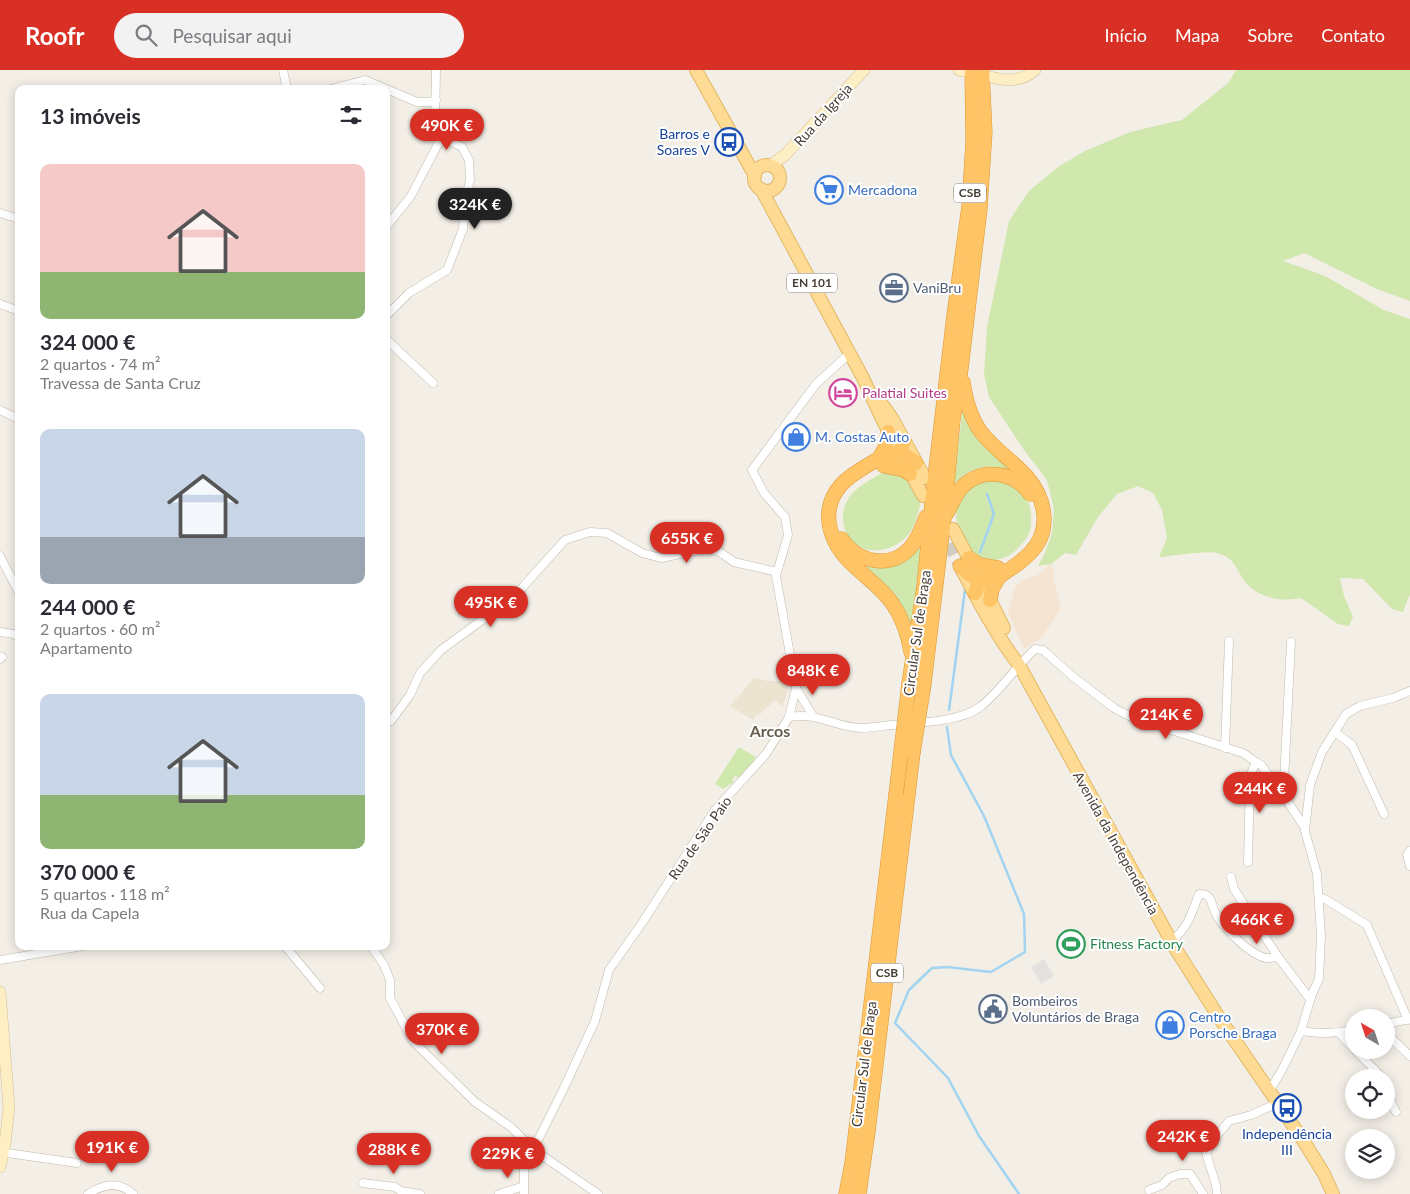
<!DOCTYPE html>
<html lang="pt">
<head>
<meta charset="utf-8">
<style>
  :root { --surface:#fff; --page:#f2f2f3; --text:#2b2b33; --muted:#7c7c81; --accent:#d93025 }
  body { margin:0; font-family:Lato,sans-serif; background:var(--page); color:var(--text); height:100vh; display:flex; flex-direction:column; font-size:19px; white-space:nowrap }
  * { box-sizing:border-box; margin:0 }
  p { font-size:16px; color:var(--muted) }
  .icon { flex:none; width:28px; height:28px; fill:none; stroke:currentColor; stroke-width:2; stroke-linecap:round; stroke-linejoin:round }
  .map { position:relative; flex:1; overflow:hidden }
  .details { position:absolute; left:15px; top:15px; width:375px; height:865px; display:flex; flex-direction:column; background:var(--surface); border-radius:10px; box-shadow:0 2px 12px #0003 }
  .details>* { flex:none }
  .needle { width:32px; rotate:321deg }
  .buttons { position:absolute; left:1345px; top:939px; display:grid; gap:10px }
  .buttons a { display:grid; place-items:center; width:50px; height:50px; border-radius:50%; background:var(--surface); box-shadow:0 2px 12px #0003; font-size:25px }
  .price { position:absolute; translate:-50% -42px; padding:0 11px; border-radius:18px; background:var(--accent); color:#fff; font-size:16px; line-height:32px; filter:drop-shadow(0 1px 2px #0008) }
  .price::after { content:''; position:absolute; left:50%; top:30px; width:15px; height:11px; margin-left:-8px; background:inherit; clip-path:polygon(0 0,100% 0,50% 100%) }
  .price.selected { background:#222; color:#fff }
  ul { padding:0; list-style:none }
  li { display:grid; align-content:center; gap:10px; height:265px; padding:0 25px }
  li span { display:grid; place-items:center; height:155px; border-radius:10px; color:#555 }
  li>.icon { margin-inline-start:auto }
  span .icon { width:90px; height:90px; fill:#fffc; stroke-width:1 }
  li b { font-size:21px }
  h2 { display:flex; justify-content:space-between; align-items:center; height:60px; padding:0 25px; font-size:21px }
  header { display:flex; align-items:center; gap:30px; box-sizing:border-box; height:70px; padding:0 25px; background:var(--accent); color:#fff }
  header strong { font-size:24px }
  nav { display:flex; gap:28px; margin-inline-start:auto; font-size:18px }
  .search { width:350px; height:45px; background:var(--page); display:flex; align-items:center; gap:12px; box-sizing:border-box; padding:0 18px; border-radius:28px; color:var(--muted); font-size:19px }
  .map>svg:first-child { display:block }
  .commercial { fill:#f5e4d1 }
  .education { fill:#ece3d0 }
  .green { fill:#d0e7ae }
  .parking { fill:#e4e1de }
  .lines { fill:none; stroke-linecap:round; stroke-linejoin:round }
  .stream { stroke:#a2d3f0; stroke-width:2.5 }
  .primary-tunnel { stroke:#d0cbc3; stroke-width:12; stroke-dasharray:12 6; stroke-linecap:butt }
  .street-casing { stroke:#c1b9ab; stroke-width:9 }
  .secondary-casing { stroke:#d3c095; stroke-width:12 }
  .primary-casing { stroke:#e3b763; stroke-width:14 }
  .highway-casing { stroke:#dd9835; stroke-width:15 }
  .street { stroke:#fff; stroke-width:8 }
  .secondary { stroke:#feeec4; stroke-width:11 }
  .primary { stroke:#fedb94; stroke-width:12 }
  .highway { stroke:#fec466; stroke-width:14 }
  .highway-bridge-casing { stroke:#dd9835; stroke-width:15; stroke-linecap:butt }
  .highway-bridge { stroke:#fec466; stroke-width:14 }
  .labels { text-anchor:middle; stroke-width:4; stroke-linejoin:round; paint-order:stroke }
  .shield { fill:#fff; stroke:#7e7872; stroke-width:1 }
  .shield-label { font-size:12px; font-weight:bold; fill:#463e35 }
  .street-label { font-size:14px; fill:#463e35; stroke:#fff }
  .transit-label { font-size:14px; fill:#164399; stroke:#fff; text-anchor:end }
  .shop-label { font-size:14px; fill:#366cbe; stroke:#fff; text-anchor:start }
  .service-label { font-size:14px; fill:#4e5e75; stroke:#fff; text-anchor:start }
  .hotel-label { font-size:14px; fill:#b23c85; stroke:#fff; text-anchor:start }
  .leisure-label { font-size:14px; fill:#27864d; stroke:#fff; text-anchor:start }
  .quarter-label { font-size:16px; font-weight:bold; fill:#685c4c; stroke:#fff }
</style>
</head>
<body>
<header>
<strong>Roofr</strong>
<div class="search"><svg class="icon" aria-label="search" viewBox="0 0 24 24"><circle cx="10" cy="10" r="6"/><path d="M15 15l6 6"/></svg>Pesquisar aqui</div>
<nav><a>Início</a><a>Mapa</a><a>Sobre</a><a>Contato</a></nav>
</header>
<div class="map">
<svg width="1410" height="1124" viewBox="0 0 1410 1124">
  <rect width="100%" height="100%" fill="#f3eee6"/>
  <polygon class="commercial" points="1051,494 1054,501 1053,508 1061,538 1042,567 1024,579 1008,543 1015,517 1025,509 1038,505"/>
  <polygon class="education" points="754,608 767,611 788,611 787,623 782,637 775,630 759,645 757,644 753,650 730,636"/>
  <g class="green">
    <path d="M1236,0H1410V231L1377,219L1304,183L1283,191L1325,206L1384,240L1410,249V524L1403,542L1392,539L1363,509L1340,508L1344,526L1353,547L1349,556L1338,554L1301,528C1281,532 1255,528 1243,509C1235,496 1233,487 1217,483C1208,480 1171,486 1159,487L1167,468L1162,440L1153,423L1138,416L1117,424L1098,447L1076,485L1065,483L1051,494L1038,496L1045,483L1052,463L1054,439L1047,410L1024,380L989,327L984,304L987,257L1009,151L1029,121L1058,97L1085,81L1130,62L1182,50L1228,13Z"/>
    <path d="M963,335L1013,399L1011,402C989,392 971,396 954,414Z"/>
    <path d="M884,402L906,406L921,429C919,442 915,459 905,468C881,491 841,481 843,444C844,438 846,431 850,426C859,415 872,409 884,402Z"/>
    <path d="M1001,407C1022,423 1033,426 1031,455C1030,465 1025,471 1018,478C978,519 931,443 972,414C979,409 993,409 1001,407Z"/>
    <polygon points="923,470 911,557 855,491 869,495"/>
    <polygon points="739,677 756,687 745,703 740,708 735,706 732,710 734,712 723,719 715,714"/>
  </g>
  <polygon class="parking" points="1044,889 1054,906 1041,914 1031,897"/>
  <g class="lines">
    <g class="stream">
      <polyline points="980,482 994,444 987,424"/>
      <polyline points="949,640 965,520"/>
      <polyline points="947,657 951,685 984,746 1024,844 1025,882 991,902 947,897 932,898 909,920 895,953 948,1008 979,1066 1019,1124"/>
    </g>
    <polyline class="primary-tunnel" points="940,458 960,496"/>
    <defs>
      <g id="street">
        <polyline points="283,0 287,19"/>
        <polyline points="331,19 365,10 417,32 429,32 436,30"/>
        <polyline points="0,143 19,149"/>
        <polyline points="386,157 411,126 439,72 435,55 436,0"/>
        <polyline points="0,234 19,241"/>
        <polyline points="386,246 409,223 447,200 463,159 465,132 470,110 469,90 462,77 448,70 439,72"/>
        <polyline points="386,269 433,313"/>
        <polyline points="0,340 19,349"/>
        <polyline points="0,486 19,523"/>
        <polyline points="0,562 14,564 19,568"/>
        <polyline points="0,589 2,587"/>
        <polyline points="796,618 813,646"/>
        <path d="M789,647C818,642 835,657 860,658C870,658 881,656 891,655C916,653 960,652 980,637C999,622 1013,601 1030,584L1035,579L1043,580L1072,606L1114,638L1131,647L1243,683L1256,692L1261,695L1280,720L1305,758"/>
        <polyline points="386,653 391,651 410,625 420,603 441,580 504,534 522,518 565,470 590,462 607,463 642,483 661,488 705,479 718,481 734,492 777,502"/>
        <polyline points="1335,662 1352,675 1384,744"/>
        <polyline points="1225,678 1229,571"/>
        <polyline points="1280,720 1284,711 1291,572"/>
        <polyline points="1410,781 1407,785 1410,796"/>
        <polyline points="1248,792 1250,706 1256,692"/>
        <polyline points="1231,807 1234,819 1278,887 1310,929"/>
        <polyline points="1319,827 1325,829 1367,855 1408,950"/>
        <path d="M1171,872C1189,856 1191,845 1199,824C1200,824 1205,824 1206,825C1212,828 1212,836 1215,842C1221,856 1250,885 1266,888C1269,889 1274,887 1278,887"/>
        <polyline points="285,876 320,918"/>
        <polyline points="371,876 384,895 390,910 390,928 413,971 475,1032 511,1057 534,1080 598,1124"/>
        <polyline points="0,890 83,876"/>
        <polyline points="1386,954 1410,949"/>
        <path d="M1301,961C1319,964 1335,964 1354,960"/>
        <polyline points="1339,963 1354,979"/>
        <polyline points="1386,963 1410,986"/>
        <polyline points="1355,980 1379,1004 1380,1008"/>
        <polyline points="1270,1020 1282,1000 1301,961 1312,924 1319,909 1321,866 1317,804 1305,761 1310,715 1322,682 1346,644 1360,636 1393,628 1410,621"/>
        <polyline points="1386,1021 1396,1042"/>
        <polyline points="0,1082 77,1093"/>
        <polyline points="363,1113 395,1117 401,1121 420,1124"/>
        <polyline points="1149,1120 1162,1115 1169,1108 1180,1104 1190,1104 1203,1124"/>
        <path d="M88,1124C103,1114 119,1111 133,1124"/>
        <polyline points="499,1124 524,1116"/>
        <polyline points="524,1124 524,1098 563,1020 595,951 609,900 642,853 715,740 766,684 789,647 796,618 776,506 788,465 785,447 764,423 752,400 816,314 850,283"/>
        <polyline points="1217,1124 1216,1115 1206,1083 1215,1068 1229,1051 1251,1045 1278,1033"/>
      </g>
      <g id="secondary">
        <polyline points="959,0 964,1"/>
        <path d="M990,7C1007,11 1022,12 1035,0"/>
        <polyline points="771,95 785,85 864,0"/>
        <polyline points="0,922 9,1037 5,1074 0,1097"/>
      </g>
      <g id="primary">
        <polyline points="696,0 755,106"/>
        <circle cx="767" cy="108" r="13"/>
        <polyline points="761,119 863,308 883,351 923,426"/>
        <polyline points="879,330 892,348 925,408"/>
        <polyline points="953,459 974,498"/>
        <path d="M961,498C978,531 996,565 1019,595L1175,878L1220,949L1301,1067L1324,1104L1333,1124"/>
        <polyline points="986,522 1004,558"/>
      </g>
      <g id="highway">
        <polyline points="894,389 900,383 904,371"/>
        <polyline points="878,390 885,378 888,362"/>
        <polyline points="884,396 904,400 910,404"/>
        <path d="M947,443C952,434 956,423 963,416C983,397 1015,402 1030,424"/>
        <path d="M842,469C857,492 890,500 910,478C918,469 922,458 926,447"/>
        <polyline points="969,488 980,495 998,498"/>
        <path d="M960,496C973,508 982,517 1000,506C1010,499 1022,492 1030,483C1052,461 1046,429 1027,407C1013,391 994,379 981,362C970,347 966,330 963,312"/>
        <polyline points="975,523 980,510 986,505"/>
        <polyline points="990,530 992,519 1000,505"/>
        <path d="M911,582C908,565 902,547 892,533C881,517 865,507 851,493C829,472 819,440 841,415C850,405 863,398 875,391C893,380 900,380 916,393"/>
        <polyline points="909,613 924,516 932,432 954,245 969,136 973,71 972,0"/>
        <polyline points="924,614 944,448 953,350 961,299 980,139 985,62 982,0"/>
        <polyline points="846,1124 852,1093 896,724"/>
        <polyline points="859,1124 868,1062 913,683"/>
      </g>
    </defs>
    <use href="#street" class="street-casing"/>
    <use href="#secondary" class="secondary-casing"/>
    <use href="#primary" class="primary-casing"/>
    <use href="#highway" class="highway-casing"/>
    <use href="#street" class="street"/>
    <use href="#secondary" class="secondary"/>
    <use href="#primary" class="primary"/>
    <use href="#highway" class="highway"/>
    <defs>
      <g id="highway-bridge">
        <polyline points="913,683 924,614"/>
        <polyline points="896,724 909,613"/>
      </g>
    </defs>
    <use href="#highway-bridge" class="highway-bridge-casing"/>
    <use href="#highway-bridge" class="highway-bridge"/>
  </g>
  <defs>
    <symbol id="bus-ring" viewBox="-11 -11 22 22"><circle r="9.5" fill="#fff" stroke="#1a4fb4" stroke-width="1.5"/><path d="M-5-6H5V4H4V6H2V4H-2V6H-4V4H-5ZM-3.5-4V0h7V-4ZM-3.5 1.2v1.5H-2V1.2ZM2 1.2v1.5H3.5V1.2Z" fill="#1a4fb4"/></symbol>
    <symbol id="supermarket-ring" viewBox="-11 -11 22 22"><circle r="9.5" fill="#fff" stroke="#3f7fe0" stroke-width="1.5"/><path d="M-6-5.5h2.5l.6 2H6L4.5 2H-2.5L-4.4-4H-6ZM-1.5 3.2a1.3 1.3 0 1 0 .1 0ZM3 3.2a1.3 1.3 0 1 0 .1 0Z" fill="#3f7fe0"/></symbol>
    <symbol id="office-ring" viewBox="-11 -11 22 22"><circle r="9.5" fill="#fff" stroke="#5c6f8a" stroke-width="1.5"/><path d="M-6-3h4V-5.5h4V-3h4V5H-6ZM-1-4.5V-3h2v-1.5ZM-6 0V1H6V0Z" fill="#5c6f8a"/></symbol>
    <symbol id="hotel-ring" viewBox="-11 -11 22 22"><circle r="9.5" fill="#fff" stroke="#d1479c" stroke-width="1.5"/><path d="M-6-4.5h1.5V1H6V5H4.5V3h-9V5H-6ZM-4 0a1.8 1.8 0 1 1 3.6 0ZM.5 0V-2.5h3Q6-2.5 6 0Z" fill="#d1479c"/></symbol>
    <symbol id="shop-ring" viewBox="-11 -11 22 22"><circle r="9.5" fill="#fff" stroke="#3f7fe0" stroke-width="1.5"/><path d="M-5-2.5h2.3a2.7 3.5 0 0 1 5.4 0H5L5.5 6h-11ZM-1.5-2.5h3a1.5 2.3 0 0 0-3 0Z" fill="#3f7fe0"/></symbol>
    <symbol id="stadium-ring" viewBox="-11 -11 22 22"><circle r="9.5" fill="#fff" stroke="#2e9e5b" stroke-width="1.5"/><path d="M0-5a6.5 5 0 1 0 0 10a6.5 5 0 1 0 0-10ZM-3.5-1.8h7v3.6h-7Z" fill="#2e9e5b"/></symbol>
    <symbol id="civic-ring" viewBox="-11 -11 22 22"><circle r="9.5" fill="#fff" stroke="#5c6f8a" stroke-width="1.5"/><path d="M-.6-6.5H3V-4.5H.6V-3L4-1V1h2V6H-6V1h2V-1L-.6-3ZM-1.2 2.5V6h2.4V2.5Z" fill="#5c6f8a"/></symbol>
  </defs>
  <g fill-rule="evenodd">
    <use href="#bus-ring" x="713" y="56" width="32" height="32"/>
    <use href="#supermarket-ring" x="813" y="104" width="32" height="32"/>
    <use href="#office-ring" x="878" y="202" width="32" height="32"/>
    <use href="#hotel-ring" x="827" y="307" width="32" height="32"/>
    <use href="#shop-ring" x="780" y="351" width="32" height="32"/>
    <use href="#stadium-ring" x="1055" y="858" width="32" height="32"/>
    <use href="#civic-ring" x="977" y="923" width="32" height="32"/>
    <use href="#shop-ring" x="1154" y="939" width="32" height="32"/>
    <use href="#bus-ring" x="1271" y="1022" width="32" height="32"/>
  </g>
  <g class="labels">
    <g class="shield">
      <rect x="954" y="113.5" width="32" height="19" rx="4"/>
      <rect x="787" y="203.5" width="50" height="19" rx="4"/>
      <rect x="871" y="893.5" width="32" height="19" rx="4"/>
    </g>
    <g class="shield-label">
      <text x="970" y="127">CSB</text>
      <text x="812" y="217">EN 101</text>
      <text x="887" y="907">CSB</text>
    </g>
    <g class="street-label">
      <text transform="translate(823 45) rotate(-48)" y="5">Rua da Igreja</text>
      <text transform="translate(917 563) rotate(-82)" y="5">Circular Sul de Braga</text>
      <text transform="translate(700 768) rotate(-55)" y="5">Rua de São Paio</text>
      <text transform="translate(1116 773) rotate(61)" y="5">Avenida da Independência</text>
      <text transform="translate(864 994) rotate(-83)" y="5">Circular Sul de Braga</text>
    </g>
    <g class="transit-label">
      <text x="710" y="69">Barros e<tspan x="710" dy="16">Soares V</tspan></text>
      <text x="1287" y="1069" text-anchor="middle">Independência<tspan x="1287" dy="16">III</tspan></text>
    </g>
    <g class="shop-label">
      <text x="848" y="125">Mercadona</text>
      <text x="815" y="372">M. Costas Auto</text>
      <text x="1189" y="952">Centro<tspan x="1189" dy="16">Porsche Braga</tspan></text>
    </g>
    <g class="service-label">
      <text x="913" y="223">VaniBru</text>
      <text x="1012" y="936">Bombeiros<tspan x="1012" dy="16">Voluntários de Braga</tspan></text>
    </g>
    <g class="hotel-label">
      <text x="862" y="328">Palatial Suites</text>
    </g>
    <g class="leisure-label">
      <text x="1090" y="879">Fitness Factory</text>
    </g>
    <g class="quarter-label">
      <text x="770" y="667">Arcos</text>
    </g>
  </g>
</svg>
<div class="buttons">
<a><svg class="needle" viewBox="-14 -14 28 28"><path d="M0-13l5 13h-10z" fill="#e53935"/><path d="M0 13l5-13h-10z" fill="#7c7c81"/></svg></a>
<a><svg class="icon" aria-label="locate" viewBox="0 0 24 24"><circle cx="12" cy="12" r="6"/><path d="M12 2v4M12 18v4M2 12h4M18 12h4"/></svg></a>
<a><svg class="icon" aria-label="layers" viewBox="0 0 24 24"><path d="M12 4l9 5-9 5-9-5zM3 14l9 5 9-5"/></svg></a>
</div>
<b class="price" style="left:447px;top:81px">490K €</b>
<b class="price selected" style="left:475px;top:160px">324K €</b>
<b class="price" style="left:687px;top:494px">655K €</b>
<b class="price" style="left:491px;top:558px">495K €</b>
<b class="price" style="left:813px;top:626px">848K €</b>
<b class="price" style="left:1166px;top:670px">214K €</b>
<b class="price" style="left:1260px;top:744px">244K €</b>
<b class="price" style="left:1257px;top:875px">466K €</b>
<b class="price" style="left:442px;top:985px">370K €</b>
<b class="price" style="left:1183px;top:1092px">242K €</b>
<b class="price" style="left:112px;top:1103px">191K €</b>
<b class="price" style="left:394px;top:1105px">288K €</b>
<b class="price" style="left:508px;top:1109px">229K €</b>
<section class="details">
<h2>13 imóveis<svg class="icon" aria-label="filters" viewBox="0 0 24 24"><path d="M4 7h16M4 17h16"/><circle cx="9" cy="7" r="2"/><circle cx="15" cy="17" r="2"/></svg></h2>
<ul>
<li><span style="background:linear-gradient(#f6c9c9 70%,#8fb573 0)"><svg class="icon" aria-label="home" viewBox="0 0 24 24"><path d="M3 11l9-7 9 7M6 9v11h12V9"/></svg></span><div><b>324 000 €</b><p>2 quartos · 74 m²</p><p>Travessa de Santa Cruz</p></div></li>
<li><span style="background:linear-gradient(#c9d6e8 70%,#9aa5b1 0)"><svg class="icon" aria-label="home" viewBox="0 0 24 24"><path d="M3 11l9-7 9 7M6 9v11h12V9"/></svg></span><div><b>244 000 €</b><p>2 quartos · 60 m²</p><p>Apartamento</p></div></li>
<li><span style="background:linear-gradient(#c9d6e8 65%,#8fb573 0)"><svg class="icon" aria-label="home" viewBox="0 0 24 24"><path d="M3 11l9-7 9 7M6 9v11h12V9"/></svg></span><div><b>370 000 €</b><p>5 quartos · 118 m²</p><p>Rua da Capela</p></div></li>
</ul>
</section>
</div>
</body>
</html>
